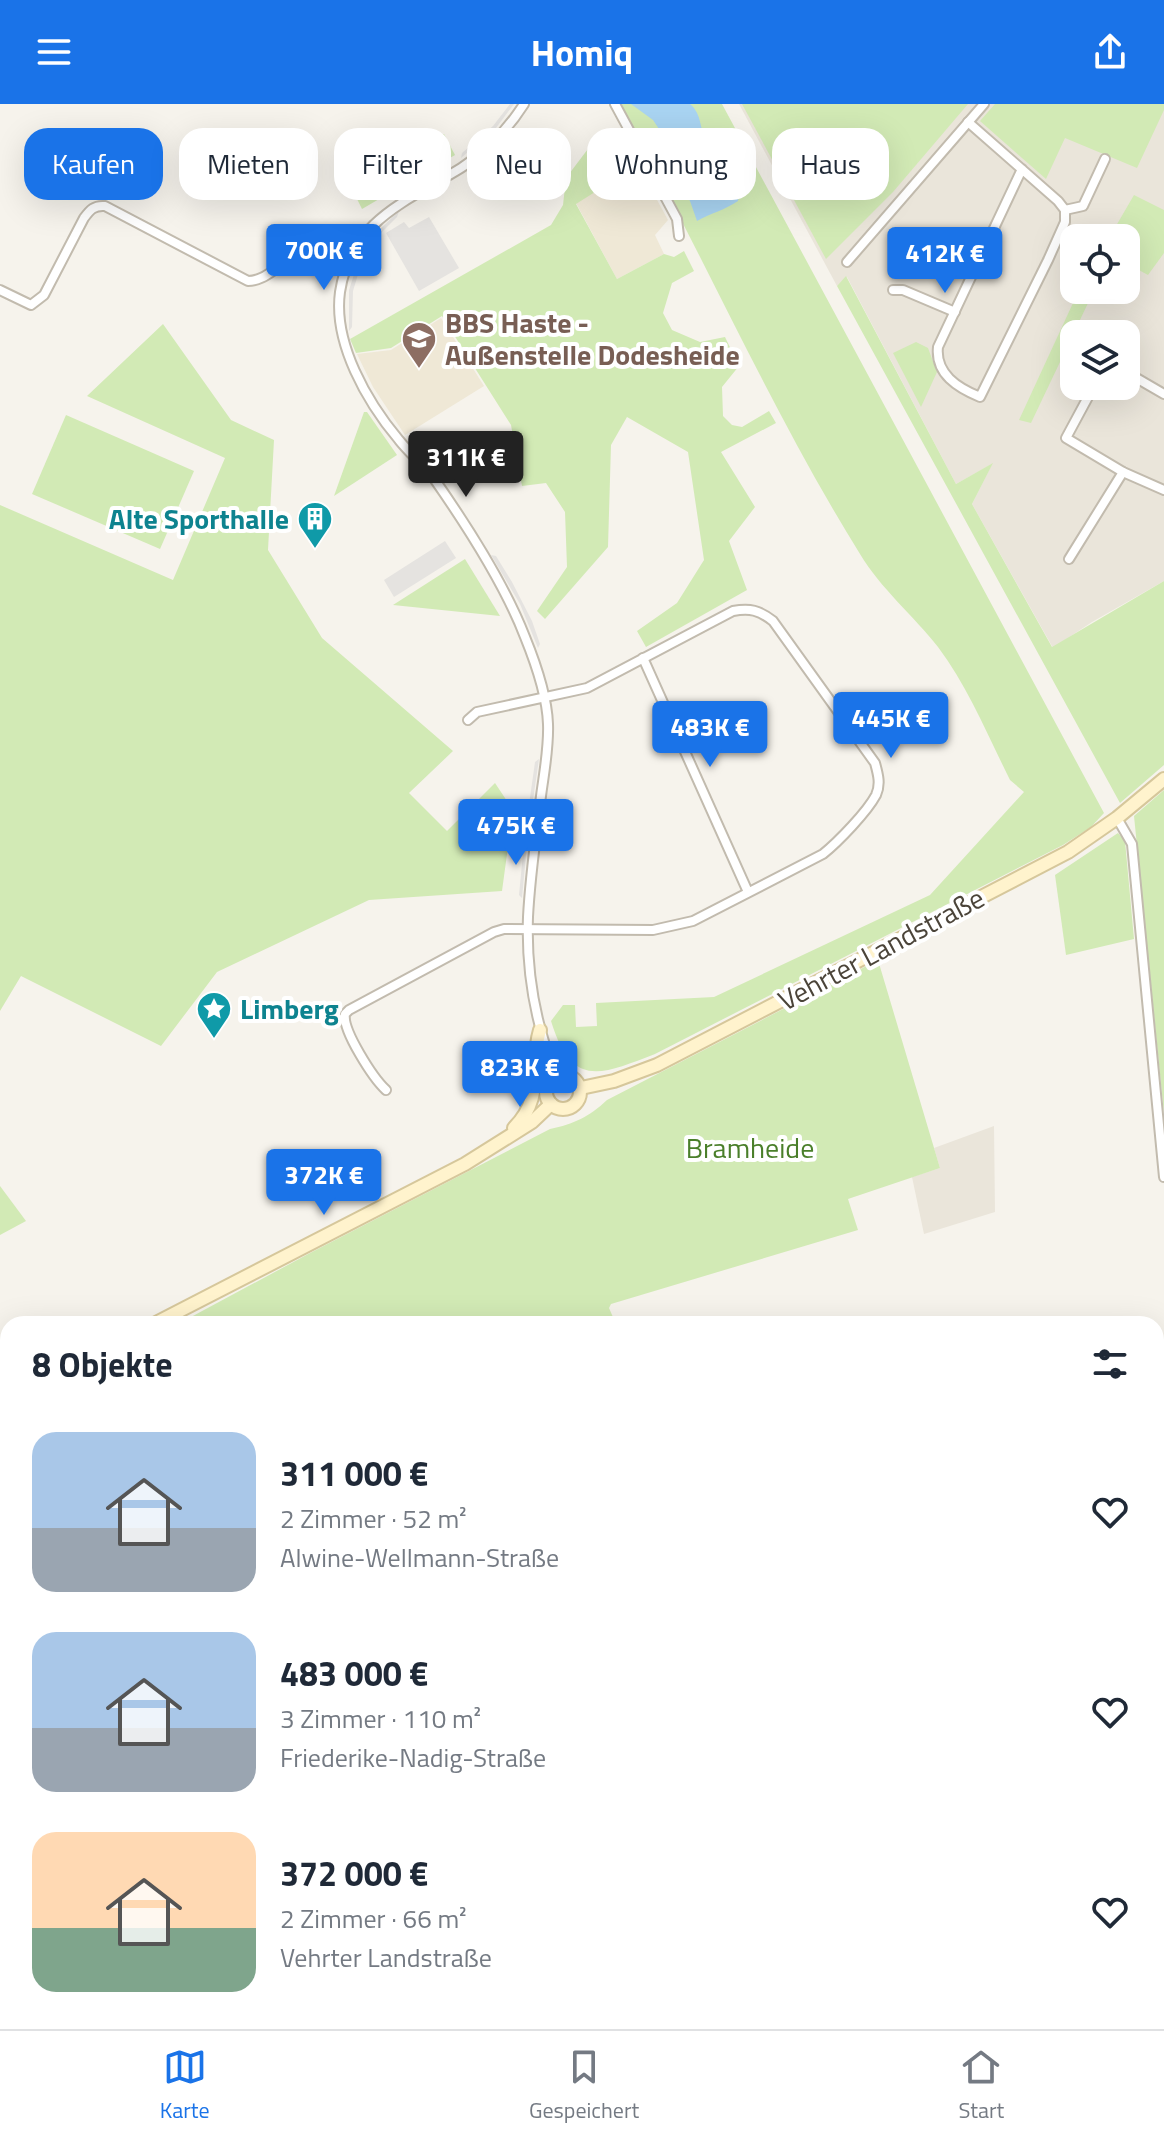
<!DOCTYPE html>
<html lang="de">
<head>
<meta charset="utf-8">
<style>
  :root { --surface:#fff; --page:#f2f2f3; --text:#1f2937; --muted:#747a83; --line:#e0e1e3; --accent:#1a73e8 }
  body { margin:0; font-family:"Titillium Web",sans-serif; background:var(--page); color:var(--text); height:100vh; display:flex; flex-direction:column; font-size:30px; white-space:nowrap }
  * { box-sizing:border-box; margin:0 }
  p { font-size:26px; color:var(--muted) }
  .icon { flex:none; width:44px; height:44px; fill:none; stroke:currentColor; stroke-width:2; stroke-linecap:round; stroke-linejoin:round }
  .map { position:relative; flex:1; overflow:hidden }
  .side { position:absolute; left:0px; top:1212px; width:1164px; height:714px; display:flex; flex-direction:column; background:var(--surface); border-radius:24px 24px 0 0; box-shadow:0 8px 32px #0002 }
  .side>* { flex:none }
  .hud { position:absolute; left:24px; top:24px; width:1116px; height:72px; display:flex; gap:16px }
  .fabs { position:absolute; left:1060px; top:120px; display:grid; gap:16px }
  .fabs a { display:grid; place-items:center; width:80px; height:80px; border-radius:16px; background:var(--surface); box-shadow:0 8px 32px #0002; font-size:40px }
  .price { position:absolute; translate:-50% -68px; padding:0 18px; border-radius:8px; background:var(--accent); color:#fff; font-size:26px; line-height:52px; filter:drop-shadow(0 2px 4px #0008) }
  .price::after { content:''; position:absolute; left:50%; top:48px; width:24px; height:18px; margin-left:-12px; background:inherit; clip-path:polygon(0 0,100% 0,50% 100%) }
  .price.on { background:#222; color:#fff }
  ul { padding:0; list-style:none }
  li { display:flex; align-items:center; gap:24px; height:200px; padding:0 32px }
  li span { display:grid; place-items:center; flex:none; width:224px; height:160px; border-radius:24px; color:#555 }
  li>.icon { margin-inline-start:auto }
  span .icon { width:96px; height:96px; fill:#fffc; stroke-width:1 }
  li b { font-size:34px }
  h2 { display:flex; justify-content:space-between; align-items:center; height:96px; padding:0 32px; font-size:34px }
  .pill { padding:0 28px; border-radius:24px; background:var(--surface); box-shadow:0 8px 32px #0002; font-size:28px; line-height:72px }
  .pill.on { background:var(--accent); color:#fff }
  header { display:flex; justify-content:space-between; align-items:center; height:104px; padding:0 32px; background:var(--accent); color:#fff; font-size:36px; font-weight:700 }
  .tab-bar { display:flex; justify-content:space-around; align-items:center; height:112px; border-top:2px solid var(--line); background:var(--surface); font-size:22px; color:var(--muted) }
  .tab-bar a { display:grid; justify-items:center; gap:4px }
  .tab-bar .on { color:var(--accent) }
  .map>svg:first-child { display:block }
  .residential { fill:#eae5da; fill-rule:evenodd }
  .education { fill:#efe8d6 }
  .green { fill:#d2eab5 }
  .parking { fill:#e5e3e0 }
  .water { fill:#a9d4f2 }
  .lines { fill:none; stroke-linecap:round; stroke-linejoin:round }
  .minor-casing { stroke:#c2bbae; stroke-width:12 }
  .secondary-casing { stroke:#d6c79b; stroke-width:16 }
  .minor { stroke:#fff; stroke-width:8 }
  .secondary { stroke:#fff3cd; stroke-width:12 }
  .labels { text-anchor:middle; stroke-width:8; stroke-linejoin:round; paint-order:stroke }
  .education-label { font-size:28px; font-weight:bold; fill:#785e54; stroke:#fff; text-anchor:start }
  .culture-label { font-size:28px; font-weight:bold; fill:#0d838f; stroke:#fff; text-anchor:end }
  .street-label { font-size:28px; fill:#4b4439; stroke:#fff }
  .park-label { font-size:28px; fill:#4a7f2a; stroke:#fff }
</style>
</head>
<body>
<header><svg class="icon" aria-label="menu" viewBox="0 0 24 24"><path d="M4 6h16M4 12h16M4 18h16"/></svg>Homiq<svg class="icon" aria-label="share" viewBox="0 0 24 24"><path d="M12 15V3M7 8l5-5 5 5M5 13v7h14v-7"/></svg></header>
<div class="map">
<svg width="1164" height="1925" viewBox="0 0 1164 1925">
  <rect width="100%" height="100%" fill="#f6f3ec"/>
  <g class="residential">
    <path d="M739,0H1164V477L1092,518L1053,544L972,400L992,360L956,380L847,173L837,182ZM1074,134H1126V186H1074ZM1074,230H1126V282H1074Z"/>
    <polygon points="994,1022 995,1108 924,1130 912,1073 940,1064 934,1044"/>
  </g>
  <g class="education">
    <polygon points="638,61 668,116 655,131 664,150 617,175 576,99"/>
    <polygon points="441,214 484,282 405,331 373,283 357,250 391,246"/>
  </g>
  <g class="green">
    <path d="M620,0H722L1104,709L1091,723L1063,741L655,950C600,971 572,985 551,917L563,901H575L576,923L597,922L596,899L714,893L930,791L1024,688L1010,676C988,632 968,583 938,543C913,511 881,485 860,450C781,323 719,186 649,54L576,100L617,175L664,150L674,153L684,147L694,167L672,179L663,209L672,226L700,238L725,233L739,262L722,283L723,312L732,321L742,323L769,307L776,319L721,348L755,403L729,437L747,486L646,543L637,527L677,499L704,456L688,348L627,313L611,341L608,443L545,515L537,507L567,463L565,408L546,379L522,382L511,321L442,212L391,244L356,249L350,235L551,121L563,101L566,74L600,29L618,32L633,24Z"/>
    <polygon points="742,0 968,0 893,88 826,155"/>
    <polygon points="995,0 1164,0 1164,6 1137,64 1065,34 1046,75 980,17"/>
    <polygon points="444,30 455,51 362,105 352,85"/>
    <polygon points="1134,91 1164,106 1164,149 1148,171 1126,159 1126,134 1109,134"/>
    <polygon points="846,172 956,380 993,359 972,400 1052,543 1164,477 1164,661 1120,699 837,182"/>
    <polygon points="1079,186 1098,186 1089,197 1031,319 1019,316"/>
    <polygon points="163,220 231,316 274,336 268,446 322,534 453,647 409,689 447,727 495,679 513,706 502,787 369,796 217,868 161,942 21,872 0,907 0,401 173,476 225,354 87,292"/>
    <polygon points="916,238 928,244 937,268 921,303 893,249"/>
    <polygon points="364,308 367,308 397,351 334,392"/>
    <polygon points="66,311 194,367 160,445 32,390"/>
    <polygon points="465,455 500,512 393,501"/>
    <polygon points="1164,686 1164,1010 1134,712"/>
    <polygon points="1118,729 1125,737 1134,835 1066,851 1055,771"/>
    <path d="M878,856L940,1064L848,1095L858,1126L611,1200L609,1204L616,1220H178L312,1148L550,1025C574,1020 589,1013 607,996Z"/>
    <polygon points="0,1082 26,1117 0,1131"/>
    <polygon points="8,1303 8,1739 0,1744 0,1306"/>
    <polygon points="1164,1667 1164,1925 0,1925 0,1887 8,1880 8,1918 1156,1918 1156,1680"/>
  </g>
  <g class="parking">
    <polygon points="510,0 514,0 496,24 461,54 462,49 493,22"/>
    <polygon points="399,107 397,113 375,135 363,154 353,187 352,223 349,227 349,186 360,152 372,133"/>
    <polygon points="429,113 459,164 419,187 386,129 404,118 409,124"/>
    <polygon points="445,437 456,454 394,493 384,476"/>
    <polygon points="491,451 496,452 512,478 532,517 540,540 538,544 520,500"/>
    <polygon points="539,655 528,730 522,794 519,791 525,729 535,658"/>
  </g>
  <path class="water" d="M631,0H690C703,11 699,27 708,41C721,60 743,71 738,97C725,106 711,109 697,117L690,97L672,68L661,57L658,47L661,28L653,16Z"/>
  <g class="lines">
    <defs>
      <g id="minor">
        <path d="M524,0C508,25 486,48 461,64C406,98 351,116 340,188C333,239 367,298 399,336C410,350 424,361 435,376C467,422 505,481 525,533C536,560 547,591 548,620C549,644 544,669 541,692C536,732 530,772 528,813C526,867 536,922 556,972"/>
        <polyline points="615,0 677,115 679,132"/>
        <path d="M968,18L1058,97L1065,106V118L1048,156L980,293C958,284 935,270 938,243L1022,65"/>
        <polyline points="1065,106 1083,102 1105,55"/>
        <polyline points="847,158 984,0"/>
        <path d="M0,186L31,201L44,191L84,114C90,106 94,101 105,102L248,177C264,177 274,164 288,158C304,152 329,163 345,167"/>
        <polyline points="893,186 903,186 955,208"/>
        <polyline points="1126,268 1164,290"/>
        <polyline points="1094,282 1066,334 1123,368 1164,386"/>
        <polyline points="1069,455 1123,368"/>
        <polyline points="643,554 748,788"/>
        <polyline points="1117,714 1132,740 1164,1073"/>
        <path d="M386,986C373,974 342,926 345,910L349,906L494,828L504,825L653,826L693,817L823,750C838,738 867,708 876,691C881,680 878,670 875,659L773,517C759,506 750,504 733,507L587,584L477,608L468,616"/>
        <polyline points="1156,1672 1164,1660"/>
      </g>
      <g id="secondary">
        <circle cx="563" cy="988" r="17"/>
        <polyline points="581,984 614,977 657,961 1068,748 1117,714 1164,675"/>
        <path d="M514,1024C545,993 529,963 540,926"/>
        <polyline points="154,1220 465,1060 532,1018 551,1000"/>
        <polyline points="0,1293 8,1289"/>
      </g>
    </defs>
    <use href="#minor" class="minor-casing"/>
    <use href="#secondary" class="secondary-casing"/>
    <use href="#minor" class="minor"/>
    <use href="#secondary" class="secondary"/>
  </g>
  <defs>
    <symbol id="school-pin" viewBox="-11 -11 22 30"><path d="M0 17L-7.5 6A9.5 9.5 0 1 1 7.5 6Z" fill="#8d6e63" stroke="#fff"/><path d="M0-5L7-2L0 1L-7-2ZM-4 1L0 2.5L4 1V4Q0 6-4 4Z" fill="#fff"/></symbol>
    <symbol id="building-pin" viewBox="-11 -11 22 30"><path d="M0 17L-7.5 6A9.5 9.5 0 1 1 7.5 6Z" fill="#0f9aa8" stroke="#fff"/><path d="M-4-6H4V6H1V3H-1V6H-4ZM-2.5-4.3h1.7v1.8h-1.7ZM.8-4.3h1.7v1.8H.8ZM-2.5-1h1.7V.8h-1.7ZM.8-1h1.7V.8H.8Z" fill="#fff"/></symbol>
    <symbol id="sight-pin" viewBox="-11 -11 22 30"><path d="M0 17L-7.5 6A9.5 9.5 0 1 1 7.5 6Z" fill="#0f9aa8" stroke="#fff"/><path d="M0-6L1.8-2.2L6-1.7L2.9 1.2L3.7 5.4L0 3.3L-3.7 5.4L-2.9 1.2L-6-1.7L-1.8-2.2Z" fill="#fff"/></symbol>
  </defs>
  <g fill-rule="evenodd">
    <use href="#school-pin" x="399" y="215" width="40" height="54"/>
    <use href="#building-pin" x="295" y="395" width="40" height="54"/>
    <use href="#sight-pin" x="194" y="885" width="40" height="54"/>
  </g>
  <g class="labels">
    <g class="education-label">
      <text x="445" y="229">BBS Haste -<tspan x="445" dy="32">Außenstelle Dodesheide</tspan></text>
    </g>
    <g class="culture-label">
      <text x="289" y="425">Alte Sporthalle</text>
      <text x="240" y="915" text-anchor="start">Limberg</text>
    </g>
    <g class="street-label">
      <text transform="translate(881 845) rotate(-28)" y="10">Vehrter Landstraße</text>
    </g>
    <g class="park-label">
      <text x="750" y="1054">Bramheide</text>
    </g>
  </g>
</svg>
<div class="fabs">
<a><svg class="icon" aria-label="locate" viewBox="0 0 24 24"><circle cx="12" cy="12" r="6"/><path d="M12 2v4M12 18v4M2 12h4M18 12h4"/></svg></a>
<a><svg class="icon" aria-label="layers" viewBox="0 0 24 24"><path d="M12 4l9 5-9 5-9-5zM3 14l9 5 9-5"/></svg></a>
</div>
<b class="price" style="left:324px;top:188px">700K €</b>
<b class="price" style="left:945px;top:191px">412K €</b>
<b class="price on" style="left:466px;top:395px">311K €</b>
<b class="price" style="left:891px;top:656px">445K €</b>
<b class="price" style="left:710px;top:665px">483K €</b>
<b class="price" style="left:516px;top:763px">475K €</b>
<b class="price" style="left:520px;top:1005px">823K €</b>
<b class="price" style="left:324px;top:1113px">372K €</b>
<div class="hud">
<a class="pill on">Kaufen</a>
<a class="pill">Mieten</a>
<a class="pill">Filter</a>
<a class="pill">Neu</a>
<a class="pill">Wohnung</a>
<a class="pill">Haus</a>
</div>
<section class="side">
<h2>8 Objekte<svg class="icon" aria-label="filters" viewBox="0 0 24 24"><path d="M4 7h16M4 17h16"/><circle cx="9" cy="7" r="2"/><circle cx="15" cy="17" r="2"/></svg></h2>
<ul>
<li><span style="background:linear-gradient(#a9c7e8 60%,#9aa5b1 0)"><svg class="icon" aria-label="home" viewBox="0 0 24 24"><path d="M3 11l9-7 9 7M6 9v11h12V9"/></svg></span><div><b>311 000 €</b><p>2 Zimmer · 52 m²</p><p>Alwine-Wellmann-Straße</p></div><svg class="icon" aria-label="heart" viewBox="0 0 24 24"><path d="M12 20l-8-8c-3-5 5-10 8-4 3-6 11-1 8 4z"/></svg></li>
<li><span style="background:linear-gradient(#a9c7e8 60%,#9aa5b1 0)"><svg class="icon" aria-label="home" viewBox="0 0 24 24"><path d="M3 11l9-7 9 7M6 9v11h12V9"/></svg></span><div><b>483 000 €</b><p>3 Zimmer · 110 m²</p><p>Friederike-Nadig-Straße</p></div><svg class="icon" aria-label="heart" viewBox="0 0 24 24"><path d="M12 20l-8-8c-3-5 5-10 8-4 3-6 11-1 8 4z"/></svg></li>
<li><span style="background:linear-gradient(#ffd9b3 60%,#7fa58c 0)"><svg class="icon" aria-label="home" viewBox="0 0 24 24"><path d="M3 11l9-7 9 7M6 9v11h12V9"/></svg></span><div><b>372 000 €</b><p>2 Zimmer · 66 m²</p><p>Vehrter Landstraße</p></div><svg class="icon" aria-label="heart" viewBox="0 0 24 24"><path d="M12 20l-8-8c-3-5 5-10 8-4 3-6 11-1 8 4z"/></svg></li>
</ul>
</section>
</div>
<nav class="tab-bar">
<a class="on"><svg class="icon" aria-label="map" viewBox="0 0 24 24"><path d="M3 6l6-2 6 2 6-2v14l-6 2-6-2-6 2zM9 4v14M15 6v14"/></svg>Karte</a>
<a><svg class="icon" aria-label="saved" viewBox="0 0 24 24"><path d="M7 4h10v16l-5-4-5 4z"/></svg>Gespeichert</a>
<a><svg class="icon" aria-label="home" viewBox="0 0 24 24"><path d="M3 11l9-7 9 7M6 9v11h12V9"/></svg>Start</a>
</nav>
</body>
</html>
